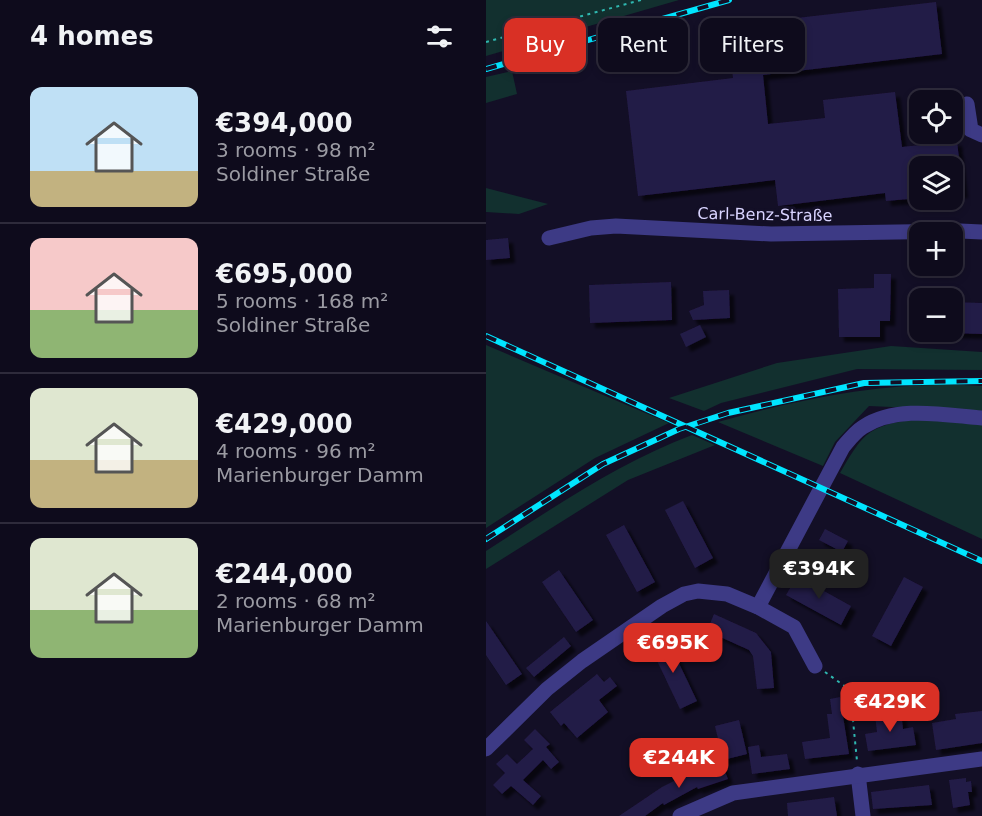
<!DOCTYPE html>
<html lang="en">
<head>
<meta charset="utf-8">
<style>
  :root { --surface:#0e0b1c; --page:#1c1929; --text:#f1f3f6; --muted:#9b9ba3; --line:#2e2b3b; --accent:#d93025 }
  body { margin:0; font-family:"DejaVu Sans",sans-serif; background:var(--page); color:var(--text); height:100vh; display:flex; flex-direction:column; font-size:22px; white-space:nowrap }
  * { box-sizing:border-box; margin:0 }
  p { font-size:20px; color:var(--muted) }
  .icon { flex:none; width:33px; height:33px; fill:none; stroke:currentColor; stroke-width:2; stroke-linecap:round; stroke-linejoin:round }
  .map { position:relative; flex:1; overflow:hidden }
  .details { display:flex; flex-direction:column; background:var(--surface); width:486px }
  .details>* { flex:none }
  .guide { position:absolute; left:18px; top:18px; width:387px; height:54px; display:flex; gap:12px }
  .tools { position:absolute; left:423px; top:90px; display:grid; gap:12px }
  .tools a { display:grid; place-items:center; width:54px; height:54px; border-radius:12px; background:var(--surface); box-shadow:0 3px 9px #0003,0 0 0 2px var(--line); font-size:30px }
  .price { position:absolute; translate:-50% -51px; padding:0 14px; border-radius:12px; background:var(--accent); color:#fff; font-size:20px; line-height:39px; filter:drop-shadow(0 2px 3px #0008) }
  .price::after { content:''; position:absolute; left:50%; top:36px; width:18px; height:14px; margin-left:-9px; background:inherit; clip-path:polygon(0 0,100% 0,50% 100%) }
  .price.active { background:#222; color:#fff }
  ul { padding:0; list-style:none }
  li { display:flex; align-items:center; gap:18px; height:150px; padding:0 30px }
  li+li { border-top:2px solid var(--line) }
  li span { display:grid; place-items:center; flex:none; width:168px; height:120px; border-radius:12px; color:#555 }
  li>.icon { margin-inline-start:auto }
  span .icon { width:72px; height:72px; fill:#fffc; stroke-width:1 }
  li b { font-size:26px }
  h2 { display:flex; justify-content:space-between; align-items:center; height:72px; padding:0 30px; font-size:26px }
  .chip { padding:0 21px; border-radius:12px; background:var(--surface); box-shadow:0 3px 9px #0003,0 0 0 2px var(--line); font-size:21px; line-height:54px }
  .chip.active { background:var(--accent); color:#fff }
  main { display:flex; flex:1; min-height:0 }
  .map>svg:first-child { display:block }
  .green { fill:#12302f }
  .building { fill:#241b47; filter:url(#shadow) }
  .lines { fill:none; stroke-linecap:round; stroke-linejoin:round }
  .path { stroke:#2fb8b0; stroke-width:2; stroke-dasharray:3 4.5; stroke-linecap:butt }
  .minor { stroke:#3d3a85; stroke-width:15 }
  .rail-casing { stroke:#00e5ff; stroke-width:6 }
  .rail { stroke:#130f26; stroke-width:4; stroke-dasharray:11; stroke-linecap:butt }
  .labels { text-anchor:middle; stroke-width:6; stroke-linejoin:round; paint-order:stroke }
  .street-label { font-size:16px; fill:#d9d4ff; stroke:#130f26 }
</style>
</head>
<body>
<main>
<section class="details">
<h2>4 homes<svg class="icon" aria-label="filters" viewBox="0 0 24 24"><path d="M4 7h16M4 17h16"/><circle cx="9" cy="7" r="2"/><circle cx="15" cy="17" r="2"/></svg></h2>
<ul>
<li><span style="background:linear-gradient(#bfe0f5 70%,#c2b280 0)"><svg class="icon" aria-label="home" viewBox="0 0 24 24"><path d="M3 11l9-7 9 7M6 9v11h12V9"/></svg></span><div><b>€394,000</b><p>3 rooms · 98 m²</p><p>Soldiner Straße</p></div></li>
<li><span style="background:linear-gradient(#f6c9c9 60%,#8fb573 0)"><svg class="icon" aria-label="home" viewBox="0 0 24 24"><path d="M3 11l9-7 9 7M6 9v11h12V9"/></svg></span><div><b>€695,000</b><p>5 rooms · 168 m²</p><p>Soldiner Straße</p></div></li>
<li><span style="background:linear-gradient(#dfe7d0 60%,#c2b280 0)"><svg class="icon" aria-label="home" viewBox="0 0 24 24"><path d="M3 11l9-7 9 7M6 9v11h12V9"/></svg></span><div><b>€429,000</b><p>4 rooms · 96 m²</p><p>Marienburger Damm</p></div></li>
<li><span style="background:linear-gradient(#dfe7d0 60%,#8fb573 0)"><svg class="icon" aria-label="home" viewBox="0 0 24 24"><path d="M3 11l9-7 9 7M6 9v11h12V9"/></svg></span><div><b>€244,000</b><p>2 rooms · 68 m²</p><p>Marienburger Damm</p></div></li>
</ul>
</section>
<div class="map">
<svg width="496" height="816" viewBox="0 0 496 816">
  <defs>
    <filter id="shadow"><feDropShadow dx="5" dy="5" stdDeviation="1.5" flood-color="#0009"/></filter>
  </defs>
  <rect width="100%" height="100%" fill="#130f26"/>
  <g class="green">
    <polygon points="0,0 193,0 0,56"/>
    <polygon points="26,71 31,94 0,103 0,77"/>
    <polygon points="0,188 62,204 33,214 0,212"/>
    <polygon points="0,345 183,423 109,458 0,528"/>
    <polygon points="405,346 496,352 496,370 371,369 235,403 218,411 183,398 291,363"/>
    <path d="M496,386V411L383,406L349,442L337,466L232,422C316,398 408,380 496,386Z"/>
    <path d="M433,419L496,425V539L354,473C378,431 384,425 433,419Z"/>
    <path d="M206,435L229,445L142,480L0,569V551C67,508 132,463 206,435Z"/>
  </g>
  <g class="building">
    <polygon points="450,2 456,54 277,75 282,124 339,118 337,100 409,92 416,147 471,141 477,193 466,194 466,166 434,166 434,198 400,201 399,193 292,206 289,180 152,196 140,91 247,78 241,26"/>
    <polygon points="22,238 24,258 0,260 0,240"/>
    <polygon points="388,274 405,274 404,321 394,321 394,337 353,337 352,289 388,288"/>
    <polygon points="185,282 186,320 104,323 103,285"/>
    <polygon points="243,290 244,318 207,320 203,311 218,305 217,291"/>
    <polygon points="466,302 496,303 496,334 466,333"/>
    <polygon points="214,325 220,337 200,347 194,334"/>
    <polygon points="197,501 227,558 209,568 179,510"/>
    <polygon points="138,525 169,582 151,592 120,535"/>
    <polygon points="339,529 362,541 356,552 333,540"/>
    <polygon points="73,570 107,620 90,632 56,582"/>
    <polygon points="311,576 365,606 355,625 300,595"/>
    <polygon points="418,577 437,587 405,646 386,636"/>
    <polygon points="228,614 270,633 285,652 288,688 271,689 267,656 263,650 221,631"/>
    <polygon points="0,621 36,674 20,685 0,655"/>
    <polygon points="78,637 85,646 48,677 40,668"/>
    <polygon points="181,638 211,701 194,709 164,646"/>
    <polygon points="111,674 118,682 124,677 131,686 113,700 122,712 91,738 78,723 75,726 64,712"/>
    <polygon points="354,697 363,754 319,759 316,742 344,738 341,714 346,714 344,699"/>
    <polygon points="415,711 417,729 427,727 430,745 382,751 379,734 391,732 389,715"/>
    <polygon points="496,711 496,743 450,750 446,723 470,719 469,714"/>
    <polygon points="253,720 261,754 237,760 229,726"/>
    <polygon points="49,729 64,744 60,747 73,762 65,769 57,760 37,780 55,796 47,805 25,786 16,794 7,785 19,773 10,764 21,754 31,764 47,749 38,740"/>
    <polygon points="273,745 275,757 301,754 304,769 266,774 262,747"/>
    <polygon points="213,764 216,772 236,764 242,779 212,789 211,787 178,805 177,803 159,816 133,816 176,787 196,777 194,771"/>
    <polygon points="480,778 480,782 485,781 486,792 482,792 484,805 467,808 463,780"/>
    <polygon points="443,785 446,805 387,809 385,792"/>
    <polygon points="348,797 351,816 302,816 301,803"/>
  </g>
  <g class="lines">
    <g class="path">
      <polyline points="0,42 155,0"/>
      <polyline points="339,672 364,690 371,761"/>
    </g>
    <g class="minor">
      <polyline points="481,104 485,130 496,135"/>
      <polyline points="63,238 105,228 130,226 285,234 474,231 496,232"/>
      <path d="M272,607L357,447C363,440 369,432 377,427C411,405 458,415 496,418"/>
      <polyline points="0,749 61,689 96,661 176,606 198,594 212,591 241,594 272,607 308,627 329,666"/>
      <polyline points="372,774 377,816"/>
      <polyline points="194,816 247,793 496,759"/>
    </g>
    <defs>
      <g id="rail">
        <polyline points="0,69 243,0"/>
        <polyline points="0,336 496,561"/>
        <polyline points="0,539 117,464 193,429 242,413 378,383 496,381"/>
      </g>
    </defs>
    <use href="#rail" class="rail-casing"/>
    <use href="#rail" class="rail"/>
  </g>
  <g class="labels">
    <g class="street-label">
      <text transform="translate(279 214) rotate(1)" y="6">Carl-Benz-Straße</text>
    </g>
  </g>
</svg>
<div class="tools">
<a><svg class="icon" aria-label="locate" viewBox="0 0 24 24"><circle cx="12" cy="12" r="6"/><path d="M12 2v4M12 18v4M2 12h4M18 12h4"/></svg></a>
<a><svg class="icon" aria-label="layers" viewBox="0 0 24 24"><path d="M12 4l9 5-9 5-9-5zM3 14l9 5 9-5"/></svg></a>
<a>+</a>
<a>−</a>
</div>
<b class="price active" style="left:333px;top:600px">€394K</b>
<b class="price" style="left:187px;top:674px">€695K</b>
<b class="price" style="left:404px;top:733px">€429K</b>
<b class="price" style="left:193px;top:789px">€244K</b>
<div class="guide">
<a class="chip active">Buy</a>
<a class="chip">Rent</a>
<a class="chip">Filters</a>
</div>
</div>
</main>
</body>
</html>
